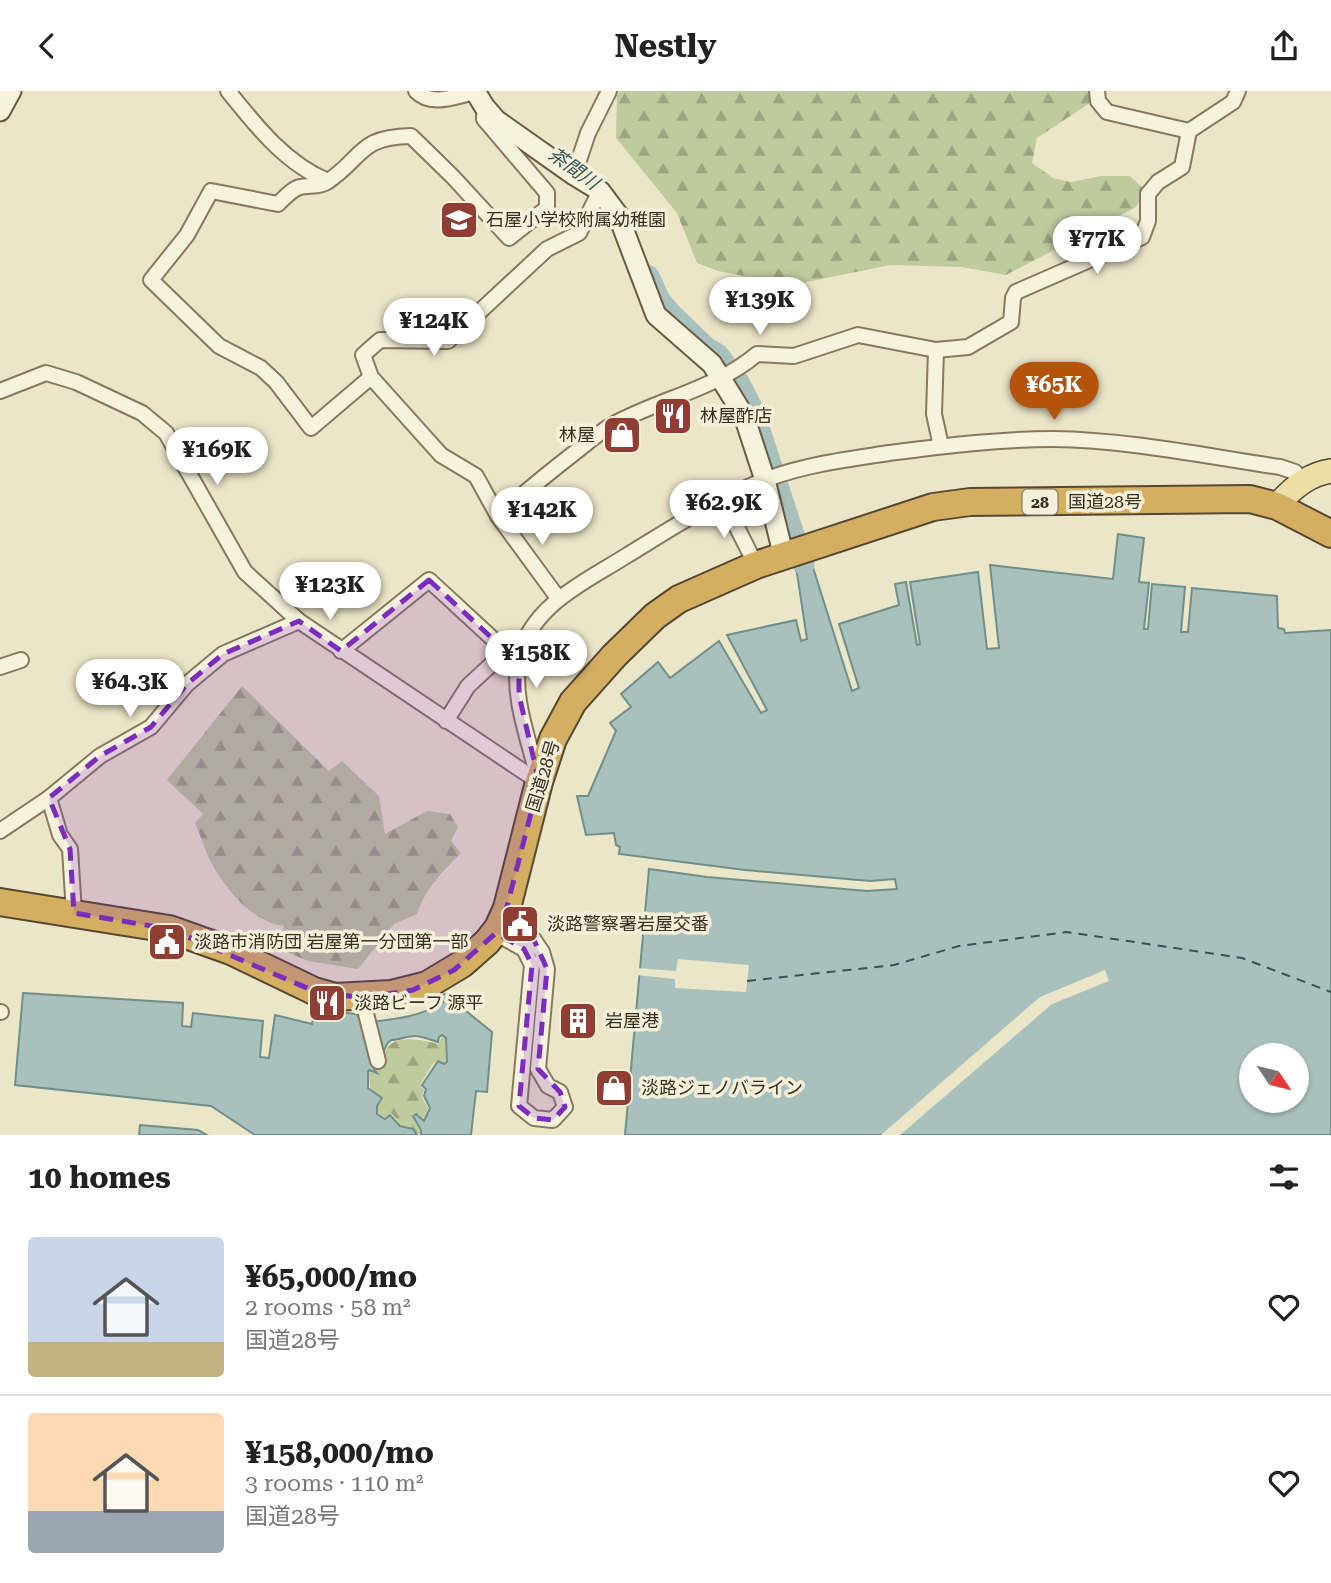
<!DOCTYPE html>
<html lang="en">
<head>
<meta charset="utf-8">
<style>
  :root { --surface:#fff; --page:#f6f6f6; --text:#222; --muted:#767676; --line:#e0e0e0; --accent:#b45309 }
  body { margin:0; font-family:"Roboto Serif","Noto Sans JP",serif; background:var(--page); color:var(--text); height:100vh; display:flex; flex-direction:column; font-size:26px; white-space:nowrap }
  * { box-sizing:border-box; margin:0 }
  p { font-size:23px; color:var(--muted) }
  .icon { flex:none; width:38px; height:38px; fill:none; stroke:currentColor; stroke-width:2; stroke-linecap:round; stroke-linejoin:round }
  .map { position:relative; height:1044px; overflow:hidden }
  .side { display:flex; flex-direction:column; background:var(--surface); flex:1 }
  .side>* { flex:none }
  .needle { width:46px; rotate:125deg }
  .fabs { position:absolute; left:1239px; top:952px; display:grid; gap:14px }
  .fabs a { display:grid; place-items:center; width:70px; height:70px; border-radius:50%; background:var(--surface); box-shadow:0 2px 5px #0004; font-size:35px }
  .price { position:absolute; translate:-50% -60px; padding:0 16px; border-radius:24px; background:#fff; color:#222; font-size:23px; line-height:46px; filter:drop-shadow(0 2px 4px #0008) }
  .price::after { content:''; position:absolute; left:50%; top:42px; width:21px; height:16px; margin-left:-10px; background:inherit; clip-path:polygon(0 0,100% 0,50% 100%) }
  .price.on { background:var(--accent); color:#fff }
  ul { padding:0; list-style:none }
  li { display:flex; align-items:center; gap:21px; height:175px; padding:0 28px }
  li+li { border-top:2px solid var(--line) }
  li span { display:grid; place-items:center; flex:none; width:196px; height:140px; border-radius:7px; color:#555 }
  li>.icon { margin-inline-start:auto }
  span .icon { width:84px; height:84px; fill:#fffc; stroke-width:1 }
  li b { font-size:30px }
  h2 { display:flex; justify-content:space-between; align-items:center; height:84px; padding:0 28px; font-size:30px }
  header { display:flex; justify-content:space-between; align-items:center; height:91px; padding:0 28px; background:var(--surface); font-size:32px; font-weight:700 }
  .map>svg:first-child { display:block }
  .forest { fill:url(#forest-firs) }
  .water { fill:#a9c1bd; stroke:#708f8b; stroke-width:2; fill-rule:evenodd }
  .pier { fill:#ece6c9 }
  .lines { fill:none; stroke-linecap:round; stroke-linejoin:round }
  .river { stroke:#a9c1bd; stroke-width:21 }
  .ferry { stroke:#325557; stroke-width:2; stroke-dasharray:9 7; stroke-linecap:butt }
  .street-casing { stroke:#87795f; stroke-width:18 }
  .secondary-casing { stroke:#695a42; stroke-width:23 }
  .primary-casing { stroke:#564732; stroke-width:26 }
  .highway-casing { stroke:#564732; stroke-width:30 }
  .street { stroke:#f7f2dc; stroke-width:14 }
  .secondary { stroke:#f7f2dc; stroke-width:19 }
  .primary { stroke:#ecdea4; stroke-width:23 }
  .highway { stroke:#d4af61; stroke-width:26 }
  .marked { fill:#7b2cbf; fill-opacity:0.2; stroke:#7b2cbf; stroke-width:5; stroke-dasharray:14 9; stroke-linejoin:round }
  .labels { text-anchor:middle; stroke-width:7; stroke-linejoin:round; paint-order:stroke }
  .shield { fill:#f4efd8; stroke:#716958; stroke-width:2 }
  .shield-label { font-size:16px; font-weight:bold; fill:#392f21 }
  .poi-label { font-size:18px; fill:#392f21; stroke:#f4efd8; text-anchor:start }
  .street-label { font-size:18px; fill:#392f21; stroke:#f4efd8 }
  .water-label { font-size:19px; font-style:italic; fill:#325557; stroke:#f4efd8 }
</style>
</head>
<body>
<header><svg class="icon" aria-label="back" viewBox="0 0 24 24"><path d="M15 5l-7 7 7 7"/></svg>Nestly<svg class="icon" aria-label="share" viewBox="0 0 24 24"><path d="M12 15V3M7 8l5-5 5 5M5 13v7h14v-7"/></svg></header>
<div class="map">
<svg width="1331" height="1044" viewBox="0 0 1331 1044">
  <defs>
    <pattern id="forest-firs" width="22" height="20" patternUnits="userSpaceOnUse" patternTransform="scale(1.75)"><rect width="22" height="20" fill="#bfca9d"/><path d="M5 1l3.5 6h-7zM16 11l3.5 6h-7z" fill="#9ca480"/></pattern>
  </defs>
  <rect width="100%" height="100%" fill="#ece6c9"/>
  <g class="forest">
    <polygon points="620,0 1108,0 1037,47 1032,72 1053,87 1071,91 1101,85 1130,85 1145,99 1136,116 1006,184 962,176 890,174 792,194 718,180 697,172 677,122 616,47 617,5"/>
    <path d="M242,595L329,680L342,670L379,705L385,743L427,720L450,723L458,736L451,750L461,762C443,780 425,798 417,823L394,833L358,878L308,870L280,858L284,835C254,832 226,799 212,773C205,760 201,745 195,732L203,723L167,689Z"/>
    <path d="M442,946L445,947L446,971L444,972L437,969L432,974L420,994L424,999L422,1006L428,1017L424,1028L416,1022L412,1024L421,1042L418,1044L413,1037L401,1034L391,1022L385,1026L378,1022V1015L383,1007L370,997L369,981L378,983L375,977L384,974C381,941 416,947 438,953Z"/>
  </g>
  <g class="water">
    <path d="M1118,443L1144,447L1139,491L1149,492L1144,538H1148L1152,493L1185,496L1181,541H1188L1192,497L1277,505L1278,537L1284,538L1285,542L1331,539V1044H625L649,778L707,786L867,800L897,798L895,788L870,790L745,779L619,763L620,756L616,754L614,742L586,744L577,705H588L616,640L610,632L631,616L621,603L658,571L670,587L719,550L761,622L767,619L727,544L796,529L801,550L807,548L797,482L793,472L810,467L852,600L859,597L839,533L899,514L895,493L906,491L917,554L920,553L910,491L978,481L987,558L999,557L990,474L1113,488ZM1251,964H1297V1010H1251Z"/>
    <path d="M23,902L183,912L182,935L191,936L193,922L263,930L260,966L269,967L275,924L312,933L315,919L357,923L361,932C388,929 420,927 443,911L440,905L445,903L492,941L487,1001L476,1000L471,1044H421V1039L413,1025L416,1023L424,1030L430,1017L424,1005L426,998L422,994L438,970L444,973L447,971L446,947L442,944L439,946L438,951C431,949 422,945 415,945C406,945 400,949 391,949L387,953L381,966L376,967L374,978L377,982L369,979L368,981V997L382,1007L377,1015V1023L385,1028L390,1024L400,1035L413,1038L417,1044H255L211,1015L15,994Z"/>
    <polygon points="140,1034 198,1039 207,1044 139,1044"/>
  </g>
  <g class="pier">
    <polygon points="678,868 749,874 746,901 675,897 675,888 636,884 637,877 676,880"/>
    <polygon points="1105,879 1109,890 1052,913 900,1044 881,1044 1040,906"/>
  </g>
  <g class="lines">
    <polyline class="river" points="649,185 660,209 669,220 706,256 718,263 739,291 753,318 804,474"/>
    <polyline class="ferry" points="747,890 894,874 959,855 1067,841 1242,867 1331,901"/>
    <defs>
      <g id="street">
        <path d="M228,0C256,35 286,73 328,90"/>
        <path d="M416,0C431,16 456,5 475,1"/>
        <polyline points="1097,0 1098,10 1107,21 1189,40"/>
        <polyline points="574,84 588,42 609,0"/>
        <polyline points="936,259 934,323 941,355"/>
        <path d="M371,286L311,337L276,291L261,277L219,255L151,189L187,144L211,100L278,113C284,107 292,98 300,96C309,94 320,96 327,91C364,66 358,46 411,45L453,86L509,147L547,117V102L484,28V24"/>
        <polyline points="0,300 46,282 76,291 142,322 166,342 245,481 299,530 539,691"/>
        <polyline points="723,409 756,474"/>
        <path d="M498,425C522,404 547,383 573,363C586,353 598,342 612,334C659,308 716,298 757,263L794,265L858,244L936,259L968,256L1011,231L1013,207L1016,201L1142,146L1148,130V103L1158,91L1182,76L1189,40L1233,11L1238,0"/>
        <polyline points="558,507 498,425 476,385 441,364 371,286 363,264 380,249 448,250 547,158 579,142 600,100"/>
        <polyline points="341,560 429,489 519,572"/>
        <polyline points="0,576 21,569"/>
        <polyline points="446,630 468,595 506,560"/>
        <path d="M537,683C528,646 510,601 520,563C534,513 585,491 626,465C672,437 719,406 770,387C808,373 850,368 889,362C944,355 998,348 1053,348C1129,349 1205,365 1280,376L1295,381L1304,390"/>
        <polyline points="49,707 60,744 70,758 74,822"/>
        <polyline points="0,740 49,707 100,665 151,636 187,593 223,563 299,530"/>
        <polyline points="495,842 524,858 532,874 519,1015 534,1027 553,1029 565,1016 560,1001 548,995 538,978 547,878 542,861 534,849 504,827"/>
        <polyline points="362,907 378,970"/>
        <polyline points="0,921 1,921"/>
      </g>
      <g id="secondary">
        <polyline points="475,0 484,15 496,29 574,84 600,100 618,124 656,224 712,273 744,325 765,389 784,466"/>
        <polyline points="0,20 11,0"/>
      </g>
      <path id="primary" d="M1277,415C1291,398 1309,383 1331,380"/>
      <polyline id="highway" points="0,811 169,838 231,860 314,900 335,906 391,903 427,894 462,873 487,851 498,837 507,817 539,691 553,648 573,611 614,565 655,525 679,508 756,474 933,416 970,411 1250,408 1277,415 1331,443"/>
    </defs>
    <use href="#street" class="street-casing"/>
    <use href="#secondary" class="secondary-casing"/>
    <use href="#primary" class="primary-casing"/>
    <use href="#highway" class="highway-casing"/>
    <use href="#street" class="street"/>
    <use href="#secondary" class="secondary"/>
    <use href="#primary" class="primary"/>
    <use href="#highway" class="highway"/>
  </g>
  <path class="marked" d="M429,489L519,572V604L539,691L504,827L534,849L547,878L538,978L560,1001L565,1016L553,1029L534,1027L519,1015L532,874L524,858L496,842L454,879L413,899L362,907L314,900L169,838L74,822L70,758L49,707L100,665L151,636L187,593L223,563L299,530L341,560Z"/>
  <defs>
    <symbol id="school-square" viewBox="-11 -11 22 22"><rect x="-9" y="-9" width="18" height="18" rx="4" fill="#923d33" stroke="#f4efd8"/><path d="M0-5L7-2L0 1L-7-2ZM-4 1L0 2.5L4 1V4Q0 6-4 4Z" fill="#fff"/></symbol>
    <symbol id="restaurant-square" viewBox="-11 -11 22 22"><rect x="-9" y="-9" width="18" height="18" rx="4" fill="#923d33" stroke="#f4efd8"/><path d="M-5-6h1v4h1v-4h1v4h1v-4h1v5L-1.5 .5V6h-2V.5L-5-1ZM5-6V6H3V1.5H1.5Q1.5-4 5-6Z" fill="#fff"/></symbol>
    <symbol id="shop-square" viewBox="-11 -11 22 22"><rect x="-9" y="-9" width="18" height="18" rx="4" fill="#923d33" stroke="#f4efd8"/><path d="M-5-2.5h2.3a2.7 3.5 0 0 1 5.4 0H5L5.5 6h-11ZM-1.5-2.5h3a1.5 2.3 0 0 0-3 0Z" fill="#fff"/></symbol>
    <symbol id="civic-square" viewBox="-11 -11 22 22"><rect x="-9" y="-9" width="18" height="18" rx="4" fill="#923d33" stroke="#f4efd8"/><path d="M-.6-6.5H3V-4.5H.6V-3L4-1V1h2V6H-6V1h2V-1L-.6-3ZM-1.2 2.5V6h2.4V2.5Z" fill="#fff"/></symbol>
    <symbol id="building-square" viewBox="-11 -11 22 22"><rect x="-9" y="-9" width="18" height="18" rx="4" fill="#923d33" stroke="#f4efd8"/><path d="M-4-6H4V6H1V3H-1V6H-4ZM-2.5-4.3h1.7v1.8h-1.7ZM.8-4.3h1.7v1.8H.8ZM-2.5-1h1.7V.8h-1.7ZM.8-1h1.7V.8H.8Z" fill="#fff"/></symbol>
  </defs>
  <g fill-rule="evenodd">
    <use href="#school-square" x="437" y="107" width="44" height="44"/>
    <use href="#restaurant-square" x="651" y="303" width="44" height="44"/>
    <use href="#shop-square" x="600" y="322" width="44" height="44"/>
    <use href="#civic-square" x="498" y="811" width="44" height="44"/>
    <use href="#civic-square" x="145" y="829" width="44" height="44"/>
    <use href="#restaurant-square" x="305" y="890" width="44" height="44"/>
    <use href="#building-square" x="556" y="908" width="44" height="44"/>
    <use href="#shop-square" x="592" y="975" width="44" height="44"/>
  </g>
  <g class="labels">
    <rect class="shield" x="1022.5" y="398.5" width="35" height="25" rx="5"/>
    <g class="shield-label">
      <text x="1040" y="417">28</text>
    </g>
    <g class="poi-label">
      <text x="486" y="135">石屋小学校附属幼稚園</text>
      <text x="700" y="331">林屋酢店</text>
      <text x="595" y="350" text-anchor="end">林屋</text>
      <text x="547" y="839">淡路警察署岩屋交番</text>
      <text x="194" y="857">淡路市消防団 岩屋第一分団第一部</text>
      <text x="354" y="918">淡路ビーフ 源平</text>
      <text x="605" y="936">岩屋港</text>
      <text x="641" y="1003">淡路ジェノバライン</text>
    </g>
    <g class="street-label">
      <text x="1105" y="417">国道28号</text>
      <text transform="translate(543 685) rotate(-73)" y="6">国道28号</text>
    </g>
    <g class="water-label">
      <text transform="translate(574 77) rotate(36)" y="7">茶間川</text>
    </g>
  </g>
</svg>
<div class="fabs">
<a><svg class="needle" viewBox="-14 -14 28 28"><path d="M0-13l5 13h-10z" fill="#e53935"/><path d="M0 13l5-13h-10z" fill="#767676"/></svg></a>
</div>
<b class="price" style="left:1097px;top:185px">¥77K</b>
<b class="price" style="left:760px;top:246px">¥139K</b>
<b class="price" style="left:434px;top:267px">¥124K</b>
<b class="price on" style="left:1054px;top:331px">¥65K</b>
<b class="price" style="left:217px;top:396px">¥169K</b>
<b class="price" style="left:724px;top:449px">¥62.9K</b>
<b class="price" style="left:542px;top:456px">¥142K</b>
<b class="price" style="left:330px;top:531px">¥123K</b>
<b class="price" style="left:536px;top:599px">¥158K</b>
<b class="price" style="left:130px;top:628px">¥64.3K</b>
</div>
<section class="side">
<h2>10 homes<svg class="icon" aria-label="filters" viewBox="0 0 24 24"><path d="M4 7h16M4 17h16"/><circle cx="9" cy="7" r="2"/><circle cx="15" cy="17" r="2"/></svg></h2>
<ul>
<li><span style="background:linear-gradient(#c9d6e8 75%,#c2b280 0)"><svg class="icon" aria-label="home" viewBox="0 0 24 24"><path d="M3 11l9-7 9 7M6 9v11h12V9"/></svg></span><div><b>¥65,000/mo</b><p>2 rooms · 58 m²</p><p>国道28号</p></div><svg class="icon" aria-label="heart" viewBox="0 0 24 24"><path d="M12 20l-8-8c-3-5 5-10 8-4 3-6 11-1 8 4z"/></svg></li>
<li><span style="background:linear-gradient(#ffd9b3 70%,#9aa5b1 0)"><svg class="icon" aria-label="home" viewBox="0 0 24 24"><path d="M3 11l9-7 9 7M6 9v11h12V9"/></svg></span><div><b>¥158,000/mo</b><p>3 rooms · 110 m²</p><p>国道28号</p></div><svg class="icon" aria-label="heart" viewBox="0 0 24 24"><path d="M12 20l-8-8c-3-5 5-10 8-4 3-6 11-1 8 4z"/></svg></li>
</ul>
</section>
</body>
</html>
